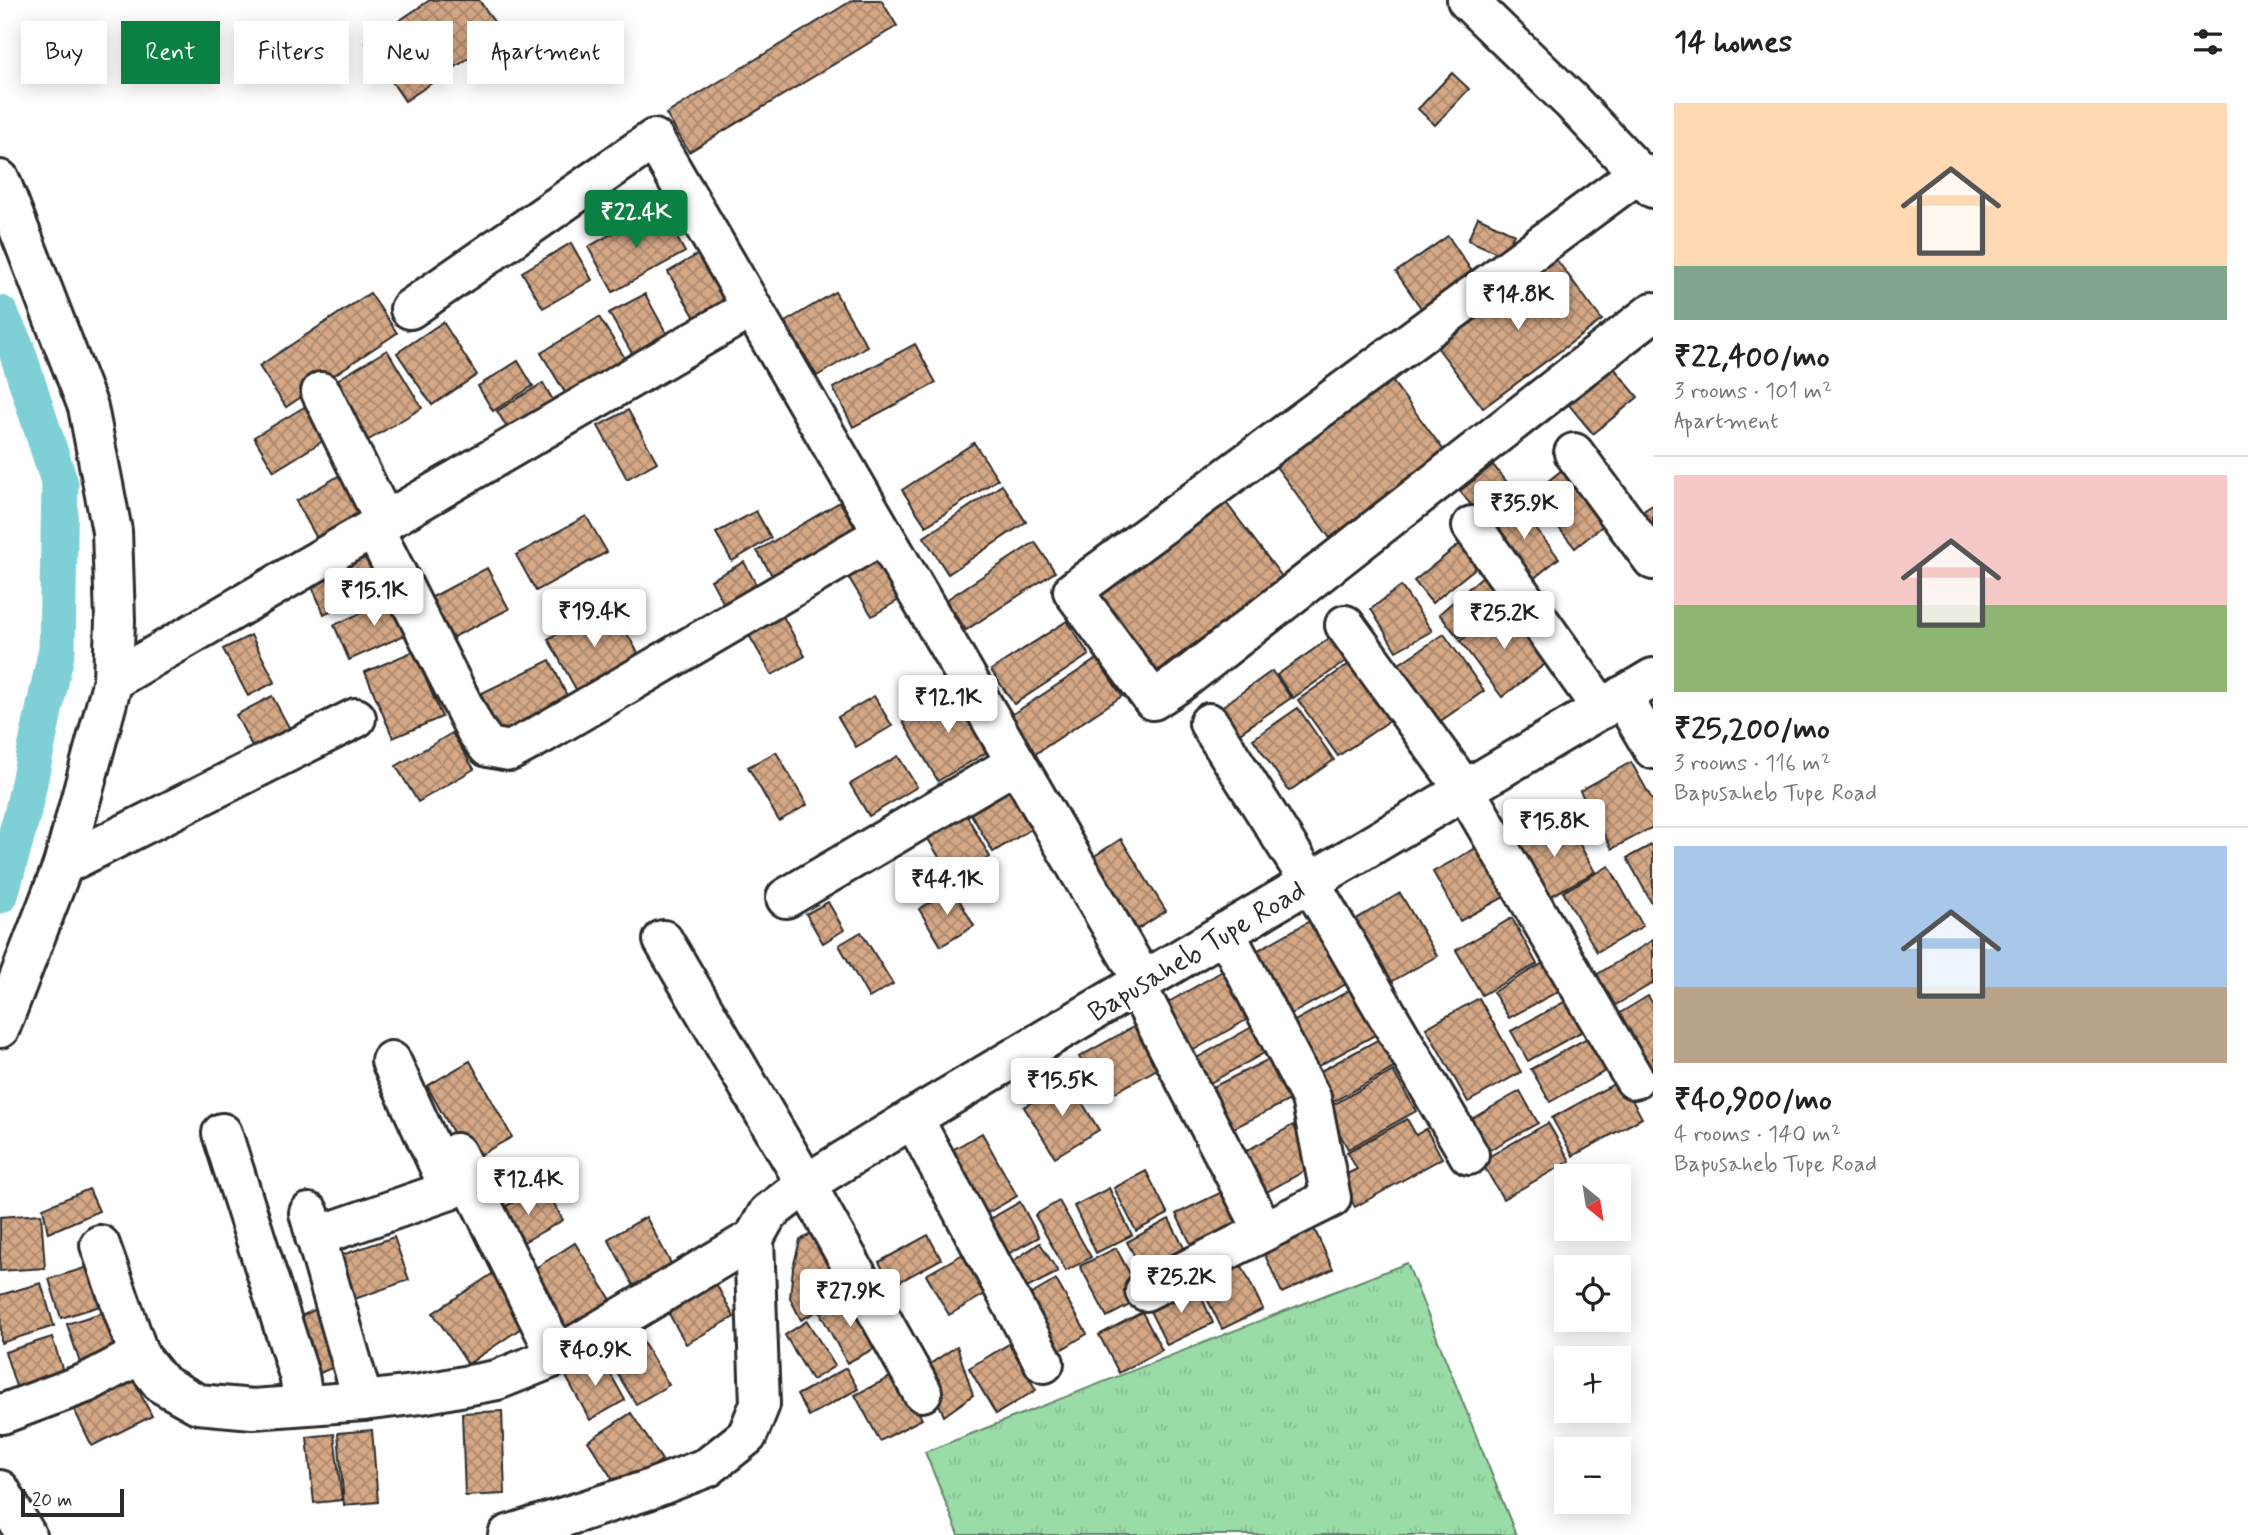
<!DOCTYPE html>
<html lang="en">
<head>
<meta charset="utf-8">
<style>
  :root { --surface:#fff; --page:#f2f2f2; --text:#222; --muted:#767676; --line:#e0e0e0; --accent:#0b8043 }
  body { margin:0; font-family:Mynerve,sans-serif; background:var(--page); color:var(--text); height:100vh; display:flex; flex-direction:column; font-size:26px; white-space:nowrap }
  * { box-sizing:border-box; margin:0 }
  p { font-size:23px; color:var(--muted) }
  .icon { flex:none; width:38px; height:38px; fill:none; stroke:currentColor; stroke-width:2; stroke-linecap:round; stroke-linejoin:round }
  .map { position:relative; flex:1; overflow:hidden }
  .drawer { display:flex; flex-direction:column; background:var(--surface); width:595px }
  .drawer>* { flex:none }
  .top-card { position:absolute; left:21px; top:21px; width:665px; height:63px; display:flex; gap:14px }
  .needle { width:46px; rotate:150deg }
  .fabs { position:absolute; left:1554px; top:1164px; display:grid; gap:14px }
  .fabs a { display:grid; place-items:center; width:77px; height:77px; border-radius:0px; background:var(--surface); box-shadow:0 4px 18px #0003; font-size:35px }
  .scale { position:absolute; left:21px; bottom:18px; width:103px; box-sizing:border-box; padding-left:7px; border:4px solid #2b2b2b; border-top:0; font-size:19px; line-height:24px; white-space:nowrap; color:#2b2b2b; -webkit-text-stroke:5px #fff; paint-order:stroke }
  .price { position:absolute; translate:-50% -60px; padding:0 16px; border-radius:7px; background:#fff; color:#222; font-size:23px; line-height:46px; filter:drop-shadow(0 2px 4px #0008) }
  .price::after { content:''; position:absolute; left:50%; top:42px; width:21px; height:16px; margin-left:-10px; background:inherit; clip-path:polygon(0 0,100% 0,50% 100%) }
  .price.active { background:var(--accent); color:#fff }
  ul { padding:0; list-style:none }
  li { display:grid; align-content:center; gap:14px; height:371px; padding:0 21px }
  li+li { border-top:2px solid var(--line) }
  li span { display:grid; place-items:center; height:217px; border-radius:0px; color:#555 }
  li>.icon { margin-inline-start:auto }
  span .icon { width:126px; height:126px; fill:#fffc; stroke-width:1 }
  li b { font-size:30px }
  h2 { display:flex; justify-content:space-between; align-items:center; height:84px; padding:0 21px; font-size:30px }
  .pill { padding:0 24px; border-radius:0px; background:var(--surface); box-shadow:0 4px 18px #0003; font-size:24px; line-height:63px }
  .pill.active { background:var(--accent); color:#fff }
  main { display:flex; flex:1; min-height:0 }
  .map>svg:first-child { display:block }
  .park { fill:url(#park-tufts); stroke:#628469; stroke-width:2 }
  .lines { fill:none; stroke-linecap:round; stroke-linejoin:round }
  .canal { stroke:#7fd0d6; stroke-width:37 }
  .building { fill:url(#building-cross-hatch); stroke:#2b2b2b; stroke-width:2 }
  .minor-casing { stroke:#2b2b2b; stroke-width:44 }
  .minor { stroke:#fff; stroke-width:38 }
  .labels { text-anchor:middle; stroke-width:5; stroke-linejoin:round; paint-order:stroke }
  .street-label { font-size:28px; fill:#2b2b2b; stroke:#fff }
</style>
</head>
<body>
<main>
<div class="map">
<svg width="1653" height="1535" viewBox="0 0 1653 1535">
  <defs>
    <pattern id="park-tufts" width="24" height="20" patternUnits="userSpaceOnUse" patternTransform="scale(1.75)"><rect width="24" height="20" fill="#9adca7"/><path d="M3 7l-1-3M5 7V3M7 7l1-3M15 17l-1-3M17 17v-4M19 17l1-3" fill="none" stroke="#85bd90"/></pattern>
    <pattern id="building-cross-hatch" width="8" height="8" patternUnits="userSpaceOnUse" patternTransform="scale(1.75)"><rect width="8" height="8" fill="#d5a886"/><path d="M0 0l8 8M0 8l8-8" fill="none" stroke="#ad896e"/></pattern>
  </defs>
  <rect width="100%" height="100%" fill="#fff"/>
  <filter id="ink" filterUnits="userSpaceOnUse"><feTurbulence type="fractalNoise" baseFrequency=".0143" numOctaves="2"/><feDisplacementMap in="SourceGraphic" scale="14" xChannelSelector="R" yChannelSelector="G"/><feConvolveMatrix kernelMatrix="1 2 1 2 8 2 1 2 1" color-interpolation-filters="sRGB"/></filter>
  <g filter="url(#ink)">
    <polygon class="park" points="1407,1263 1516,1535 959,1535 925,1452"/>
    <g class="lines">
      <polyline class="canal" points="0,314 16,348 60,484 57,649 23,811 0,895"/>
    </g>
    <g class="building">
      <polygon points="430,0 479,0 503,35 405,101 366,43"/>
      <polygon points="853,0 881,0 897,26 689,152 666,114"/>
      <polygon points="1452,73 1469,89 1435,125 1418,109"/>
      <polygon points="660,207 685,252 613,292 588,247"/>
      <polygon points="1478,217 1514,234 1504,256 1468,240"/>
      <polygon points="1448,236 1477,279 1426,315 1396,272"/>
      <polygon points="571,243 592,280 543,308 522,272"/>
      <polygon points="708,248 741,301 700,326 668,272"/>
      <polygon points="1553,255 1602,320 1483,408 1434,343"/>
      <polygon points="835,292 867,346 817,376 785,322"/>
      <polygon points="370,293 397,333 286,407 259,366"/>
      <polygon points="645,294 669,338 634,357 609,313"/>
      <polygon points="599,317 628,363 569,399 541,353"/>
      <polygon points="443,322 477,375 432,405 397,353"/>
      <polygon points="915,344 936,383 853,427 833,388"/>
      <polygon points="387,350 422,408 362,444 327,386"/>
      <polygon points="518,361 533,386 493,411 478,386"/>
      <polygon points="1614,368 1638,397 1593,434 1569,405"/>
      <polygon points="1387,374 1445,452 1330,538 1271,460"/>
      <polygon points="543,383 557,407 511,434 497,411"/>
      <polygon points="311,403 331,436 274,471 254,437"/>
      <polygon points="628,410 657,462 627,479 598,426"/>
      <polygon points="974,443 998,479 926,526 902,490"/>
      <polygon points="1493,465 1519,497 1486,524 1460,491"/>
      <polygon points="1567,466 1610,520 1575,548 1532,494"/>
      <polygon points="342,474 368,520 322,547 296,501"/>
      <polygon points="1002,485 1026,522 948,574 924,537"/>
      <polygon points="1221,496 1283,578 1156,672 1095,590"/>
      <polygon points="840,502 859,535 777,583 757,551"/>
      <polygon points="1516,504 1559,558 1533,579 1489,525"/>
      <polygon points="1653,505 1653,543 1636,515"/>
      <polygon points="756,511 771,538 732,561 716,533"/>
      <polygon points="586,516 607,552 536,591 516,555"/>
      <polygon points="1466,539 1484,561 1432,603 1414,581"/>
      <polygon points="1035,542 1055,572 966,630 946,600"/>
      <polygon points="875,548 904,597 872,616 843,568"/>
      <polygon points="380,551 394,582 324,614 310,582"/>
      <polygon points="744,562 763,597 730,615 711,580"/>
      <polygon points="487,568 509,609 442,643 421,603"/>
      <polygon points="1483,576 1504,601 1459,638 1439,614"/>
      <polygon points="1401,586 1432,631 1396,651 1371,609"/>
      <polygon points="399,596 414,631 349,660 334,625"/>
      <polygon points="610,604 641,658 578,693 548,639"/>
      <polygon points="1507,606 1549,661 1502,697 1460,641"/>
      <polygon points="780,611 805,656 772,675 746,630"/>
      <polygon points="1067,621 1089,655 1014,704 991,670"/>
      <polygon points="1444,634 1484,691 1436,724 1396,666"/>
      <polygon points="251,635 275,682 248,696 223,649"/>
      <polygon points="1330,638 1346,661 1293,698 1277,675"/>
      <polygon points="414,651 442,717 393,738 365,672"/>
      <polygon points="1097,659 1122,696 1035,754 1010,716"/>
      <polygon points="550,660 574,711 505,744 480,694"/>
      <polygon points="1355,660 1395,717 1338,756 1298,700"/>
      <polygon points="1272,671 1291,698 1238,734 1220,708"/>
      <polygon points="959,689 994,748 938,781 903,722"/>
      <polygon points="272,696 291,731 254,750 236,715"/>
      <polygon points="874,696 892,726 856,747 838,717"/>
      <polygon points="1298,708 1334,760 1289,791 1253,739"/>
      <polygon points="452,733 474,769 418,802 396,766"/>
      <polygon points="776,752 807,805 779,821 748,767"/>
      <polygon points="898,756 917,787 869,816 850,784"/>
      <polygon points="1631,762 1653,801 1653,827 1612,849 1580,791"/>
      <polygon points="1007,783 1033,828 993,852 967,807"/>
      <polygon points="963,809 990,857 952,879 924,832"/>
      <polygon points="1565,818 1595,872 1544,900 1514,846"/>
      <polygon points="1121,839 1166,911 1130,934 1085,862"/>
      <polygon points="1653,844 1653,901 1651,902 1627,858"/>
      <polygon points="1476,848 1504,897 1460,921 1433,872"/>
      <polygon points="1609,866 1643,926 1597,952 1563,892"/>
      <polygon points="953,889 974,926 941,946 919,909"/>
      <polygon points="1400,893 1437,956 1382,987 1346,925"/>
      <polygon points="828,902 844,930 823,943 806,914"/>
      <polygon points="1317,917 1353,980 1288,1016 1253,953"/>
      <polygon points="1512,918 1537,964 1482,995 1456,950"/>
      <polygon points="861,932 893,984 869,998 839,945"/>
      <polygon points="1653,940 1653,983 1614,1006 1596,975"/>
      <polygon points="1552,958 1568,986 1509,1018 1493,992"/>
      <polygon points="1235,964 1262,1011 1185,1055 1158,1008"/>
      <polygon points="1359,985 1384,1030 1311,1070 1286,1026"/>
      <polygon points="1648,996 1653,1004 1653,1081 1615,1016"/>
      <polygon points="1573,997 1590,1027 1528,1061 1511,1031"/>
      <polygon points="1479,998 1521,1072 1468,1102 1426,1028"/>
      <polygon points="1142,1022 1166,1064 1103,1099 1079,1057"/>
      <polygon points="1259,1023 1273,1048 1201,1088 1188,1063"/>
      <polygon points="1598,1032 1616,1065 1550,1102 1531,1069"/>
      <polygon points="1381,1038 1397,1066 1324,1107 1308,1078"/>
      <polygon points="1275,1056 1296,1097 1226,1132 1205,1091"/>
      <polygon points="470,1061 512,1137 469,1161 427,1086"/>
      <polygon points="1393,1071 1416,1111 1348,1149 1326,1109"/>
      <polygon points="1068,1080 1099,1130 1055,1157 1024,1107"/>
      <polygon points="1621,1080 1642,1118 1573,1156 1552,1118"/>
      <polygon points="1520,1091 1538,1123 1477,1157 1459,1126"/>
      <polygon points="1407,1119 1416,1135 1426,1129 1442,1158 1355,1207 1339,1178 1357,1169 1347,1152"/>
      <polygon points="1548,1123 1570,1161 1503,1199 1481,1161"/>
      <polygon points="1293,1125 1315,1165 1254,1199 1232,1159"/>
      <polygon points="982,1133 1017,1196 977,1219 942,1156"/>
      <polygon points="1146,1171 1168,1214 1136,1231 1114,1188"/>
      <polygon points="544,1185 563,1220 511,1249 492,1214"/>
      <polygon points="1109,1188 1132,1235 1096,1253 1074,1206"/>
      <polygon points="89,1189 99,1211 48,1233 43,1208"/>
      <polygon points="1224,1191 1247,1236 1199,1260 1176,1214"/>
      <polygon points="1059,1201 1091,1257 1066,1271 1035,1215"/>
      <polygon points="1020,1202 1039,1237 997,1260 978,1226"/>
      <polygon points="41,1214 45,1268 0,1271 0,1217"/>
      <polygon points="646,1217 674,1269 636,1290 608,1239"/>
      <polygon points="1169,1219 1192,1263 1150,1285 1127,1242"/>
      <polygon points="1310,1220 1333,1269 1282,1293 1260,1244"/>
      <polygon points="822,1228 856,1291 801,1320 790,1298 793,1268 800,1240"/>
      <polygon points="928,1235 941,1259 892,1286 879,1262"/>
      <polygon points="394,1237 409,1280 349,1301 333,1258"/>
      <polygon points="575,1243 615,1306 566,1336 526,1274"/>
      <polygon points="1040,1243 1058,1272 1021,1291 1004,1267"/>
      <polygon points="1116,1248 1143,1298 1107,1317 1080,1266"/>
      <polygon points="970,1250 992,1290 949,1315 926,1275"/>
      <polygon points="98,1264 110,1303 61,1318 49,1279"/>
      <polygon points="1242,1266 1263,1309 1222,1329 1201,1286"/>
      <polygon points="498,1270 533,1320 468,1364 433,1313"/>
      <polygon points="714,1280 734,1317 686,1344 665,1307"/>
      <polygon points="1056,1280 1087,1334 1054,1354 1023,1299"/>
      <polygon points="41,1283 54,1326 1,1343 0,1295"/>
      <polygon points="1196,1285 1213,1323 1167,1345 1148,1307"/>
      <polygon points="853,1295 881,1345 847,1363 820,1313"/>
      <polygon points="323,1306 347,1361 316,1375 292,1320"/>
      <polygon points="110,1310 123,1352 81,1366 67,1324"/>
      <polygon points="1142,1312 1162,1350 1119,1373 1099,1335"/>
      <polygon points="807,1321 835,1366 812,1380 785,1335"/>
      <polygon points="637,1332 669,1385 636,1404 604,1352"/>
      <polygon points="52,1337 67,1384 20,1399 5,1352"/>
      <polygon points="1009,1344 1036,1390 996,1414 969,1368"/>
      <polygon points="957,1346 973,1395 944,1416 924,1368"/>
      <polygon points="600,1355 625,1400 590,1420 565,1375"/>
      <polygon points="846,1368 858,1389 809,1416 797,1395"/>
      <polygon points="129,1372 152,1416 92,1446 70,1401"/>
      <polygon points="898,1373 922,1419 880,1441 855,1395"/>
      <polygon points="502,1411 505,1494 465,1496 462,1413"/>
      <polygon points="631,1413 662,1460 619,1489 588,1441"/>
      <polygon points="372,1430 378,1502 344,1505 338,1433"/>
      <polygon points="334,1434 342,1500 314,1503 307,1437"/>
    </g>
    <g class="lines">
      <defs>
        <g id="minor">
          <polyline points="1467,0 1571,101 1653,188"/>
          <polyline points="1640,172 1073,591 1153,700 1179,683 1653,312"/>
          <polyline points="0,180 88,407 112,531 115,620 113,680 63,865 0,1028"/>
          <polyline points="410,309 654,139 1143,981"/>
          <polyline points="321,392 385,522"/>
          <polyline points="1574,453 1653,560"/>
          <polyline points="1472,526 1602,709"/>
          <polyline points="374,529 476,731 488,747 510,751 540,735 883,534"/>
          <polyline points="1345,625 1465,790 1634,1079"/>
          <polyline points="113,680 751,308"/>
          <polyline points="1622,696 1653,749"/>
          <polyline points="1209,723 1310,882 1469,1155"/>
          <polyline points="63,865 356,718"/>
          <polyline points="786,898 1016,763"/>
          <polyline points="663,940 806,1184 922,1392"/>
          <polyline points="1136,985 1264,1231"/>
          <polyline points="913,1118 1044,1363"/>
          <polyline points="222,1133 299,1375 304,1405"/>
          <polyline points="456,1153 557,1356"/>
          <polyline points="309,1213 363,1401"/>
          <polyline points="315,1237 450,1190 391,1061"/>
          <polyline points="100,1245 139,1355 162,1384 198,1404 253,1409 363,1401 421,1394 497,1380 557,1356 754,1238"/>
          <polyline points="1145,1291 1331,1198 1311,1098 1225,932"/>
          <polyline points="2,1414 86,1383 139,1355"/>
          <polyline points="0,1490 26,1535"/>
          <polyline points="508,1535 648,1490 708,1467 747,1436 760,1404 754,1238 768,1213 806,1184 913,1118 1653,678"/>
        </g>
      </defs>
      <use href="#minor" class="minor-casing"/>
      <use href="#minor" class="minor"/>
    </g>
  </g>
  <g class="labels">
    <g class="street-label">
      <text transform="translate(1196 950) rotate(-31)" y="10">Bapusaheb Tupe Road</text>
    </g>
  </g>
</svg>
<div class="fabs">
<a><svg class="needle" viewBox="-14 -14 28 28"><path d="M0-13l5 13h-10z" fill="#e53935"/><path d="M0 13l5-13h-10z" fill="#767676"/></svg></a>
<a><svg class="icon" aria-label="locate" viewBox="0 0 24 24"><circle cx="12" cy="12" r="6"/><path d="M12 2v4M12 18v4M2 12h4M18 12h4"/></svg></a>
<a>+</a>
<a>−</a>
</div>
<div class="scale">20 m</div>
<b class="price active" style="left:636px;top:250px">₹22.4K</b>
<b class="price" style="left:1518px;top:332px">₹14.8K</b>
<b class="price" style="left:1524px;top:541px">₹35.9K</b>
<b class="price" style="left:374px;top:628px">₹15.1K</b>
<b class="price" style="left:594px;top:649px">₹19.4K</b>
<b class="price" style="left:1504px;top:651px">₹25.2K</b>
<b class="price" style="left:948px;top:735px">₹12.1K</b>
<b class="price" style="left:1554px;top:859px">₹15.8K</b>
<b class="price" style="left:947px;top:917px">₹44.1K</b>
<b class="price" style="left:1062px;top:1118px">₹15.5K</b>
<b class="price" style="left:528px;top:1217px">₹12.4K</b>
<b class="price" style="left:1181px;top:1315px">₹25.2K</b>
<b class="price" style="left:850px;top:1329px">₹27.9K</b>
<b class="price" style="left:595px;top:1388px">₹40.9K</b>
<div class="top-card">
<a class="pill">Buy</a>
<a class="pill active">Rent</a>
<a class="pill">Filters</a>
<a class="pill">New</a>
<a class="pill">Apartment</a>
</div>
</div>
<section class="drawer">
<h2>14 homes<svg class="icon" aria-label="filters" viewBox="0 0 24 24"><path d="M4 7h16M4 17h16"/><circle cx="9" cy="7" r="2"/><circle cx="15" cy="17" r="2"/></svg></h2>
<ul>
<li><span style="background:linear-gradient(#ffd9b3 75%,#7fa58c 0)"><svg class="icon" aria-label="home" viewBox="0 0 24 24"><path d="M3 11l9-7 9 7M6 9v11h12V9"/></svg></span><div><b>₹22,400/mo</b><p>3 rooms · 101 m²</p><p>Apartment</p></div></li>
<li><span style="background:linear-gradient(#f6c9c9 60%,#8fb573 0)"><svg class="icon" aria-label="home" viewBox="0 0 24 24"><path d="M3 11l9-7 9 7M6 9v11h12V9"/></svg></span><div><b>₹25,200/mo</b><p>3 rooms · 116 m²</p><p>Bapusaheb Tupe Road</p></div></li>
<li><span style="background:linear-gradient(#a9c7e8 65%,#b9a48a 0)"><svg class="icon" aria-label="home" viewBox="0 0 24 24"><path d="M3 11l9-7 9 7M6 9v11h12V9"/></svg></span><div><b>₹40,900/mo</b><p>4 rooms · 140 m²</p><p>Bapusaheb Tupe Road</p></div></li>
</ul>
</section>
</main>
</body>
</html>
